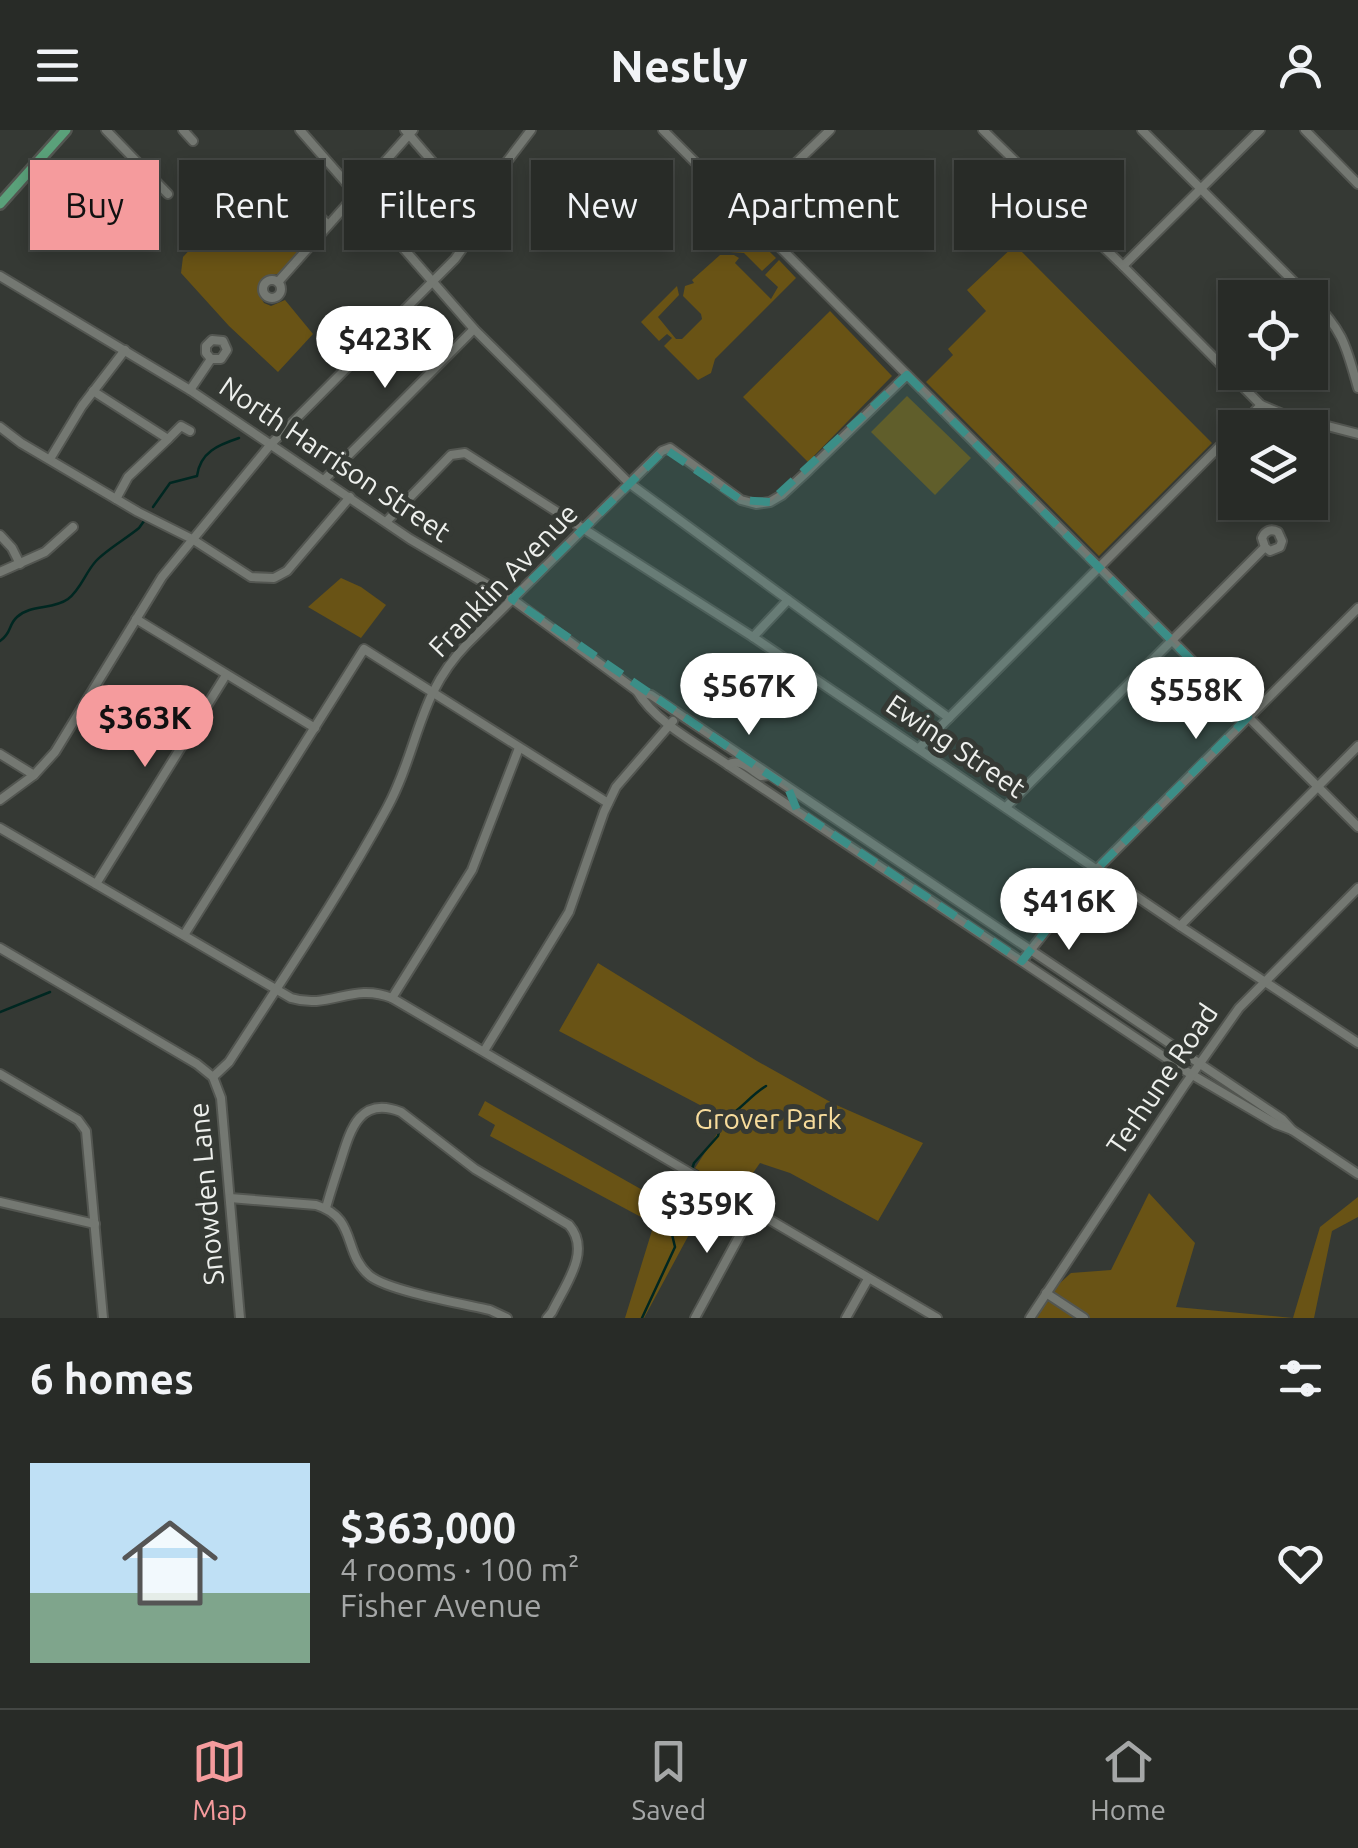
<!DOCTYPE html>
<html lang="en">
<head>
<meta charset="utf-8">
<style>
  :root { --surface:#282b27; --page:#343733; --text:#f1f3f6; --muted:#a5a7a7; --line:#444744; --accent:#f59b9d }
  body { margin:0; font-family:Ubuntu,sans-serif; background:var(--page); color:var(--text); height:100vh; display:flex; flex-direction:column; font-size:38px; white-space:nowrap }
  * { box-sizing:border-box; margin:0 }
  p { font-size:32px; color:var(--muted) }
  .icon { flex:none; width:55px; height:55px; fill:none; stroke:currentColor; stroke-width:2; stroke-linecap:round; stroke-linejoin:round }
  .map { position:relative; height:1188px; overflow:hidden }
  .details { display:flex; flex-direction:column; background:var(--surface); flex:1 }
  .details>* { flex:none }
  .hud { position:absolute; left:30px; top:30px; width:1300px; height:90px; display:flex; gap:20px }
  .tools { position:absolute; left:1218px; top:150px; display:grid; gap:20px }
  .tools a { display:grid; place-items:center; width:110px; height:110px; border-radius:0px; background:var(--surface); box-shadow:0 5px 15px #0003,0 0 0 2px var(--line); font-size:50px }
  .price { position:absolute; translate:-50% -85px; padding:0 22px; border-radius:35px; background:#fff; color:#222; font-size:32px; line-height:65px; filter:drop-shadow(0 2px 5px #0008) }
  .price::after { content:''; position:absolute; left:50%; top:60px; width:30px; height:22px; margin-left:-15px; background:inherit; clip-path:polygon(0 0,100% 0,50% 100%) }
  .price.current { background:var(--accent); color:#111 }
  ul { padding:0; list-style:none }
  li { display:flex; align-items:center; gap:30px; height:250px; padding:0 30px }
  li+li { border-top:2px solid var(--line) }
  li span { display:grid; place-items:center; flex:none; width:280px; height:200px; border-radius:0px; color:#555 }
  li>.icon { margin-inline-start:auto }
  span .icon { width:120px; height:120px; fill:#fffc; stroke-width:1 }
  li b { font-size:42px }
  h2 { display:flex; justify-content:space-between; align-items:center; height:120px; padding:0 30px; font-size:42px }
  .tag { padding:0 35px; border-radius:0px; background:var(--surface); box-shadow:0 5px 15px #0003,0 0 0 2px var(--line); font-size:35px; line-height:90px }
  .tag.current { background:var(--accent); color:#111 }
  header { display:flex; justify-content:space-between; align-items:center; height:130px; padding:0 30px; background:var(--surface); font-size:45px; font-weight:700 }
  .tabs { display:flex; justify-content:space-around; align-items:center; height:140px; border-top:2px solid var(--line); background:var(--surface); font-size:28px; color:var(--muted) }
  .tabs a { display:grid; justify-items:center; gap:5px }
  .tabs .current { color:var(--accent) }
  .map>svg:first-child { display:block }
  .green { fill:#695315 }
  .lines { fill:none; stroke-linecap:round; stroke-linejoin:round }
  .stream { stroke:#002721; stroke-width:2.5 }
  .minor-casing { stroke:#535651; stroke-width:12 }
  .major-casing { stroke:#535651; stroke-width:14 }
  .minor { stroke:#747872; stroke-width:8 }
  .major { stroke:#5aa17a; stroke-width:9 }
  .marked { fill:#3b8e87; fill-opacity:0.2; stroke:#3b8e87; stroke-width:8; stroke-dasharray:20 12; stroke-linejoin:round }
  .labels { text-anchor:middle; stroke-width:10; stroke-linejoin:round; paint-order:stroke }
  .street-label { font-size:28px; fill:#edefec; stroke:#353934 }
  .park-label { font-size:28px; fill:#f7dc9c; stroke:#353934 }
</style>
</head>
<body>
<header><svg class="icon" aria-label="menu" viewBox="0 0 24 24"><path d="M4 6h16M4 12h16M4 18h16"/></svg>Nestly<svg class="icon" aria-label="person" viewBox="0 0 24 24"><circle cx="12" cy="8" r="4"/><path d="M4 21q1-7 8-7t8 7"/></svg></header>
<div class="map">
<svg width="1358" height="1188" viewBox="0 0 1358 1188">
  <rect width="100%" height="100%" fill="#353934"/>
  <g class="green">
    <polygon points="239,74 300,123 282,143 267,146 258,156 258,163 264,173 271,176 285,170 313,204 278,242 229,196 181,143 183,127 209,99"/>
    <polygon points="740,92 776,128 762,141 744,123 715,121 713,119"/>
    <polygon points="1015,115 1212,313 1099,426 926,252 953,225 948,219 986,181 967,160"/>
    <polygon points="720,125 734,125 739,128 735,133 771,169 778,157 765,145 779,130 796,148 715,229 711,243 698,250 664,216 672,208 667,204 659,211 641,192 677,156 679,165 658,187 676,209 682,209 702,189 701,184 683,166 685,156 694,153 692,150"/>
    <polygon points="830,181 892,246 808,332 743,267"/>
    <polygon points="907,266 971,328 935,365 871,302"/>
    <polygon points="341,448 361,457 386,475 361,508 308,477"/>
    <polygon points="598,833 757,931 834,974 923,1013 878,1091 790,1043 760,1033 738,1064 695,1038 724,993 717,984 559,901"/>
    <polygon points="485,971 669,1075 684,1047 712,1062 644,1188 625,1188 654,1094 490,1006 495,995 478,985"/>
    <polygon points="1149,1063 1195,1113 1176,1177 1293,1188 1320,1097 1358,1067 1358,1087 1332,1101 1314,1188 1034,1188 1041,1170 1071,1143 1111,1140"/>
  </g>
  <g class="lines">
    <g class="stream">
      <path d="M153,377L170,353L197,346C200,322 218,315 239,308"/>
      <path d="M0,511C12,503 8,495 17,487C31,474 53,480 68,469C81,459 85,443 96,431C106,420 127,408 139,398L144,391"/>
      <polyline points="0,882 50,862"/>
      <path d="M692,1039L694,1033L718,1006L722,990C740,982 749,966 766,956"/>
      <polyline points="642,1188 675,1117 670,1096 675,1081 672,1071 676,1062 689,1055 690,1050"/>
    </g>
    <defs>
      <g id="minor">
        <polyline points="106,0 168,64"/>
        <polyline points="183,0 193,11"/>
        <polyline points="300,0 474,199 629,353 949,588"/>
        <polyline points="405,0 456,59 457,68 437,87"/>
        <polyline points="663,0 1358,697"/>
        <polyline points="983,0 1123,136 1261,275 1285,285 1358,304"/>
        <polyline points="1142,0 1310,168"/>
        <polyline points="1305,0 1358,54"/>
        <polyline points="28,44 85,94 90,92 96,94 98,99 96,105 91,107 85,105 83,100 85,94"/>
        <polyline points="284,49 328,95"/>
        <polyline points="745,82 830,0"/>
        <polyline points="1123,136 1260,0"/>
        <polyline points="0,146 190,260 410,409 512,469 637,561 651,565 1282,989 1292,1000"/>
        <circle cx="272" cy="159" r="9"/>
        <polyline points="278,152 413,0"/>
        <path d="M1310,168C1343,200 1346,215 1358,258"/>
        <polyline points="190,260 211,229 221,229 227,220 223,211 212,210 206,216 206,223 211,229"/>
        <polyline points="93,261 168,309 181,296 190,301"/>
        <polyline points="0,297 21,313 138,382 192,409 251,447 274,448 287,441 350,367"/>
        <polyline points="1239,298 1261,275"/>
        <polyline points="50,329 82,276 125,220"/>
        <polyline points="324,350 474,199"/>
        <polyline points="116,369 128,347 168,309"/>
        <polyline points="386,392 451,325 465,323 753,507 1180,796 1358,913"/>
        <polyline points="0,405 12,418 20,434"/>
        <polyline points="0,442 45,422 73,397"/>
        <polyline points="136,489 315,598"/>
        <polyline points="753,507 788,470"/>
        <path d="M637,561C656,593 698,614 728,635L1184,940L1276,994L1292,1000L1358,1044"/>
        <polyline points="919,618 1235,301"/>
        <polyline points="0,624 34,645"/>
        <path d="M728,635C739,627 751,640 761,646L769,645"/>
        <polyline points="0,670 34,645 55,622 162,447 271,314 455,129 467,112 499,42 531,0"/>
        <path d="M1006,677L1265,417L1270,421L1280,417L1282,411L1278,402C1271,398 1265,401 1262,408L1265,417"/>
        <path d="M0,698L291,868C330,880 352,852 392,868L937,1188"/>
        <polyline points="96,754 226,545"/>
        <polyline points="1180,796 1358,616"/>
        <polyline points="184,805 364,519 608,673"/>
        <polyline points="0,818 197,934 213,947 221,968 240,1188"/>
        <polyline points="1022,831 1085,751 1358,478"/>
        <polyline points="392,868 472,740 519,618"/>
        <polyline points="484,921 569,782 604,682 616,657 673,591"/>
        <polyline points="0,944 78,990 86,1001 103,1188"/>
        <path d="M213,947L229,932C283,848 340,765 387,678C419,619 417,565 467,514L662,321L670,318L741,370L756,374L770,372L782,365L809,340L907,245"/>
        <path d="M230,1068L316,1075C358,1088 342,1123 370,1146C389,1161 464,1174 490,1180L507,1188"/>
        <polyline points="0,1072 95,1094"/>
        <path d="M326,1078C330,1063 335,1048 340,1033C350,1001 359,965 401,982L475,1039L569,1095C592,1121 565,1155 552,1182L547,1188"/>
        <polyline points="1046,1163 1084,1188"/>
        <polyline points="695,1188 753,1081"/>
        <polyline points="846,1188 868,1149"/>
        <polyline points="1030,1188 1184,956 1239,878 1358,758"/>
      </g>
      <polyline id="major" points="0,74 66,0"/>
    </defs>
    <use href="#minor" class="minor-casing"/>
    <use href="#major" class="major-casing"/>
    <use href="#minor" class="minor"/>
    <use href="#major" class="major"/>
  </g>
  <path class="marked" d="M907,245L1248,587L1085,751L1022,831L797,680L788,658L512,469L665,319L741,370L770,372Z"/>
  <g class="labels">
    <g class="street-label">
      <text transform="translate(335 329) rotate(34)" y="10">North Harrison Street</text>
      <text transform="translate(503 450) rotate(-46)" y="10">Franklin Avenue</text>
      <text transform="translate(956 616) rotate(34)" y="10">Ewing Street</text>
      <text transform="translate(1162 949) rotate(-56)" y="10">Terhune Road</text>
      <text transform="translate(206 1064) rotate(-95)" y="10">Snowden Lane</text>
    </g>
    <g class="park-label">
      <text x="768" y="999">Grover Park</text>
    </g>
  </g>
</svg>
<div class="tools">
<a><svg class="icon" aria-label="locate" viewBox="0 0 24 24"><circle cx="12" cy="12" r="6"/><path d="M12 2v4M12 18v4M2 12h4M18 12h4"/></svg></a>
<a><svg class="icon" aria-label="layers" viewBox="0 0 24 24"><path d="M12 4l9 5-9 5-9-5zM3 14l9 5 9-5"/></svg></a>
</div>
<b class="price" style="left:385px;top:261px">$423K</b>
<b class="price" style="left:749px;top:608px">$567K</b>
<b class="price" style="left:1196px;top:612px">$558K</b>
<b class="price current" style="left:145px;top:640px">$363K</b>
<b class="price" style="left:1069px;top:823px">$416K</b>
<b class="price" style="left:707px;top:1126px">$359K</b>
<div class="hud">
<a class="tag current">Buy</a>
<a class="tag">Rent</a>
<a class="tag">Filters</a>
<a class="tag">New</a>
<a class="tag">Apartment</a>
<a class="tag">House</a>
</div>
</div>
<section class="details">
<h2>6 homes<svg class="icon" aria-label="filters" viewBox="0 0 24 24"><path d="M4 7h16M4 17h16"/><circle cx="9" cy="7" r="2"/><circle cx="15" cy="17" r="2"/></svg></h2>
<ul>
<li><span style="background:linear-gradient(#bfe0f5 65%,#7fa58c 0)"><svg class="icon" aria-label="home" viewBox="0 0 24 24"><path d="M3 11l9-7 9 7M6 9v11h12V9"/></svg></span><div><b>$363,000</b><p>4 rooms · 100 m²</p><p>Fisher Avenue</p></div><svg class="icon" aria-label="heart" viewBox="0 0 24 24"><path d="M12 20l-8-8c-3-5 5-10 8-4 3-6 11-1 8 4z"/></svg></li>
</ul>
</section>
<nav class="tabs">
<a class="current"><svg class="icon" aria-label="map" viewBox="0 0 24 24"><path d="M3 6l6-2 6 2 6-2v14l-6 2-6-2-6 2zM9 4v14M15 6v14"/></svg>Map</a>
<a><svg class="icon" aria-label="saved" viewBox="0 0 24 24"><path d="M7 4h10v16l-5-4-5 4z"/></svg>Saved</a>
<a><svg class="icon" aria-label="home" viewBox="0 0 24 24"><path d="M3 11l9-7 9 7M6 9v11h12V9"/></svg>Home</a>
</nav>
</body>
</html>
